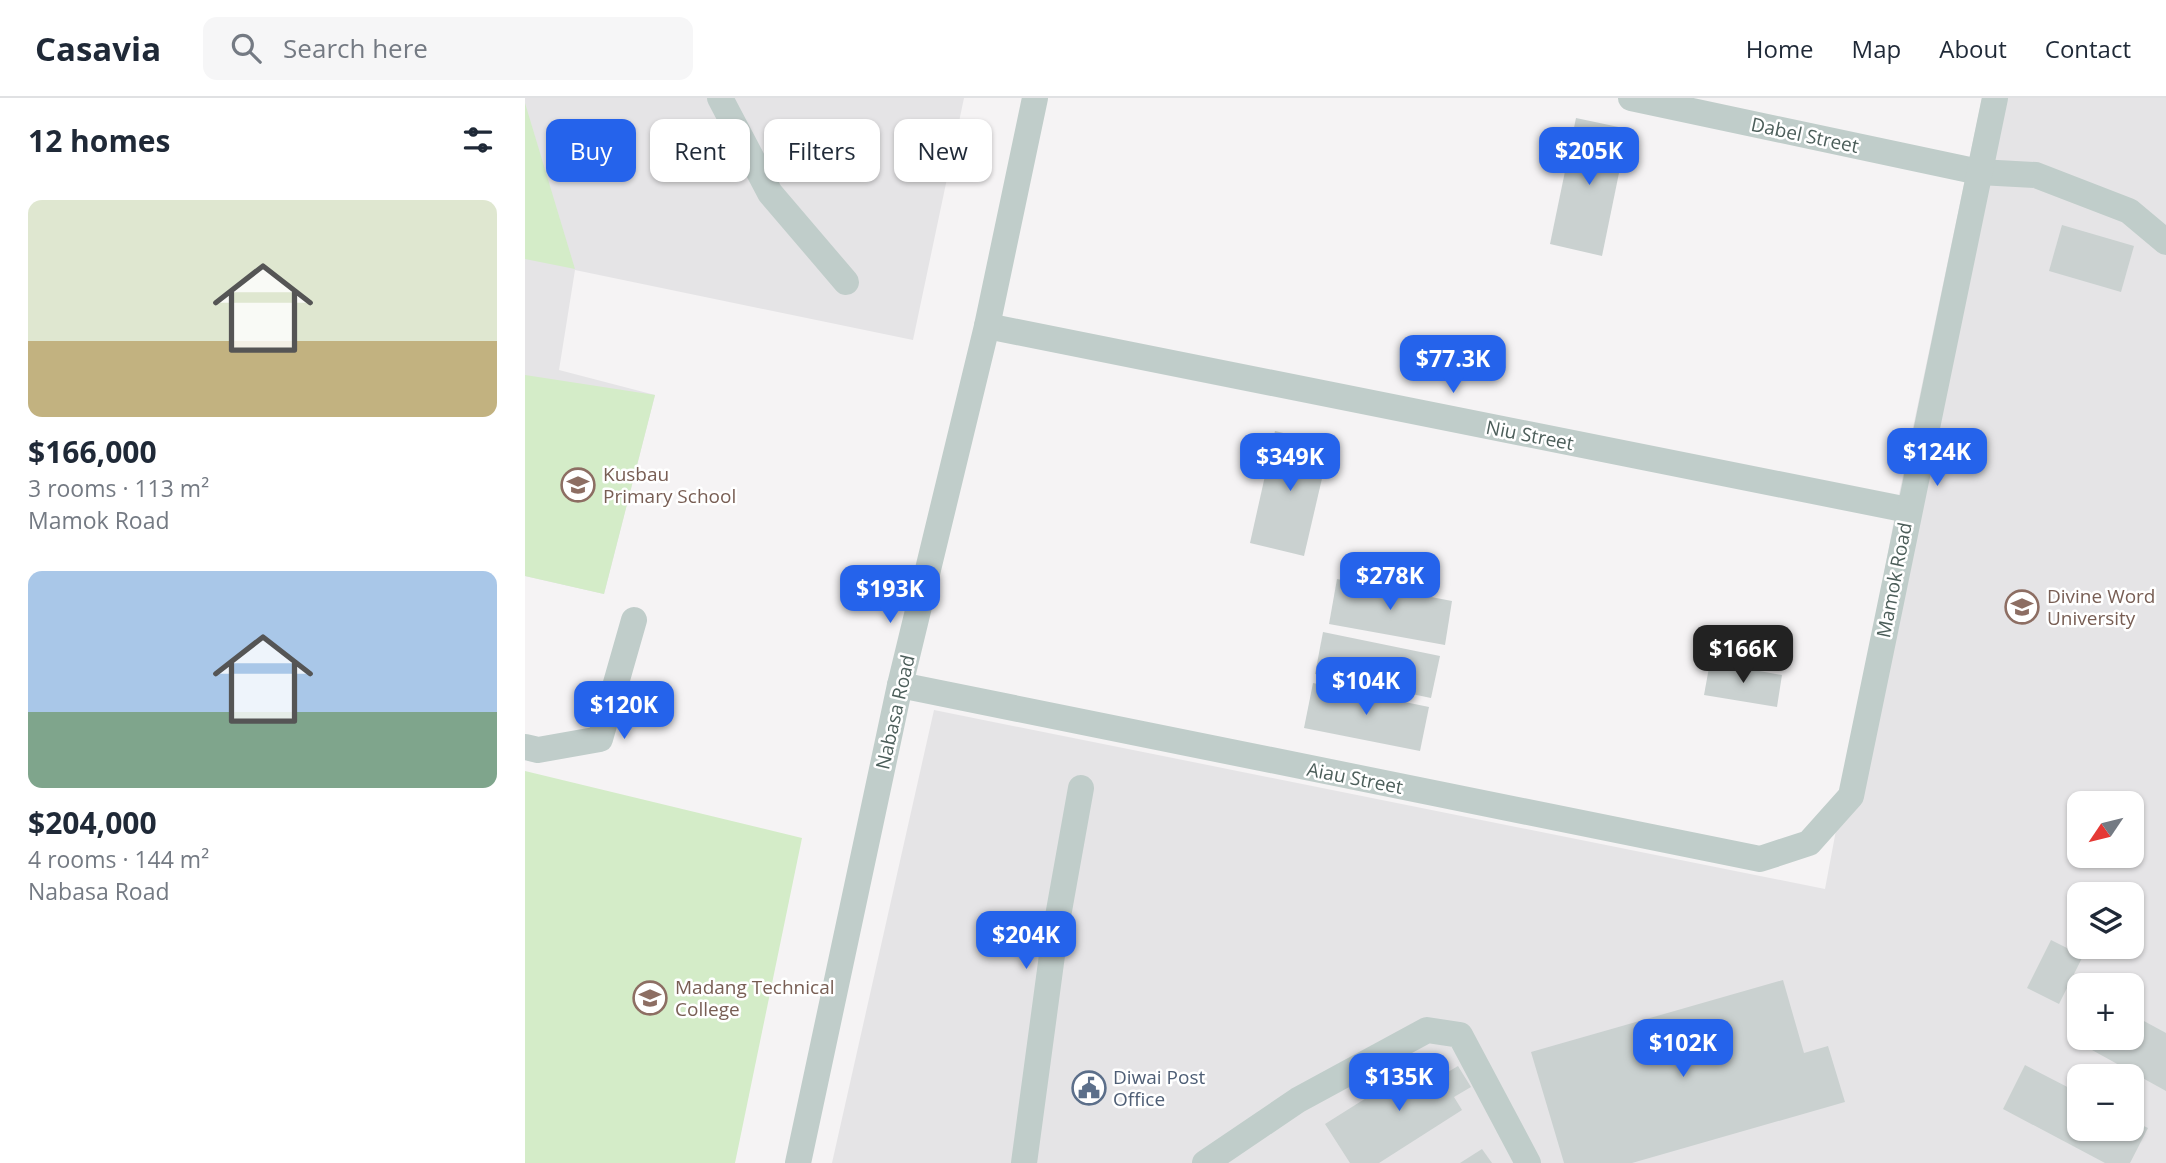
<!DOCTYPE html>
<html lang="en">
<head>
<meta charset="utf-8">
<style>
  :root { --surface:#fff; --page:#f6f6f7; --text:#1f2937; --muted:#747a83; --line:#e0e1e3; --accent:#2563eb }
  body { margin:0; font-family:"Open Sans",sans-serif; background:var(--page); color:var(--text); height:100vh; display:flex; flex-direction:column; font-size:26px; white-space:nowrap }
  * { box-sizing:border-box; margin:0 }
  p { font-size:23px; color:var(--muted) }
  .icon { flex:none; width:38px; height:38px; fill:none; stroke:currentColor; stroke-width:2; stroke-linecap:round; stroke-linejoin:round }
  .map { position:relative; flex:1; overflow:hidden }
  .side { display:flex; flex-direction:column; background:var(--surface); width:525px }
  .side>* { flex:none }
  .banner { position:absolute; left:21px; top:21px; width:665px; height:63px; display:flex; gap:14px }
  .needle { width:46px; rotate:235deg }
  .fabs { position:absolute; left:1542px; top:693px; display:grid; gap:14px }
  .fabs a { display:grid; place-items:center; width:77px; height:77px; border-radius:14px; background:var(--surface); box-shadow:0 2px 5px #0004; font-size:35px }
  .price { position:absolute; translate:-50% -60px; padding:0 16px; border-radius:14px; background:var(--accent); color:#fff; font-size:23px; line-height:46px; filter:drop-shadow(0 2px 4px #0008) }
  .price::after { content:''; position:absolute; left:50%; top:42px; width:21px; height:16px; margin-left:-10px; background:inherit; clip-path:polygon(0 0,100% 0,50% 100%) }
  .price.current { background:#222; color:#fff }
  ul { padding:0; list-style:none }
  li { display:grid; align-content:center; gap:14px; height:371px; padding:0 28px }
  li span { display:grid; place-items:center; height:217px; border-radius:14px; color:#555 }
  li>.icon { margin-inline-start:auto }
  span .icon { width:126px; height:126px; fill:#fffc; stroke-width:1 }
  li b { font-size:30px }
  h2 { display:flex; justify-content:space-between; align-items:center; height:84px; padding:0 28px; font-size:30px }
  .chip { padding:0 24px; border-radius:14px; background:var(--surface); box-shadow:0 2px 5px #0004; font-size:24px; line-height:63px }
  .chip.current { background:var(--accent); color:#fff }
  header { display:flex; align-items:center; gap:42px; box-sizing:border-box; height:98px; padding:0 35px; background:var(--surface); border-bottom:2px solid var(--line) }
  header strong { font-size:33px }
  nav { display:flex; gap:38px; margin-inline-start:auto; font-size:24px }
  .search { width:490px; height:63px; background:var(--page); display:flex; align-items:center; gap:18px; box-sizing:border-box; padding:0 24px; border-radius:14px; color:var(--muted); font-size:26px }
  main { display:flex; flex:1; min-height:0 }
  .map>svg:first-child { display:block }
  .education { fill:#e5e4e6; fill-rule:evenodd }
  .green { fill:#d4ecc8 }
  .building { fill:#cad1d0 }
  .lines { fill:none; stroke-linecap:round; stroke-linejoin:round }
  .minor { stroke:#c0cdca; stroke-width:26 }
  .labels { text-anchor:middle; stroke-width:5; stroke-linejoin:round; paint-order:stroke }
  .street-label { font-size:19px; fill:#4c5e5a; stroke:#fff }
  .education-label { font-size:19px; fill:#785e54; stroke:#fff; text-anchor:start }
  .service-label { font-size:19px; fill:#4e5e75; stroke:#fff; text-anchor:start }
</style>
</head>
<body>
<header>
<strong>Casavia</strong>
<div class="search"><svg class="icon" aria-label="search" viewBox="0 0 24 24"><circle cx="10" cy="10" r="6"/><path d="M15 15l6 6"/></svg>Search here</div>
<nav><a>Home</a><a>Map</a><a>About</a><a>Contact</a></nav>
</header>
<main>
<section class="side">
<h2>12 homes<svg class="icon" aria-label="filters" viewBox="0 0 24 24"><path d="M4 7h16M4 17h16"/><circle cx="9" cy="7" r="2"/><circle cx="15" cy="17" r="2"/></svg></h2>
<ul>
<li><span style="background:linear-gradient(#dfe7d0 65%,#c2b280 0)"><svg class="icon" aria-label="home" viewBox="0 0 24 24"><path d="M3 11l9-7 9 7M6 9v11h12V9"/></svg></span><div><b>$166,000</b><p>3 rooms · 113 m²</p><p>Mamok Road</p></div></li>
<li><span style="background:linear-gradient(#a9c7e8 65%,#7fa58c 0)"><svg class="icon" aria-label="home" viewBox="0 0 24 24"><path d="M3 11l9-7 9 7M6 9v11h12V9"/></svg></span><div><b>$204,000</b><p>4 rooms · 144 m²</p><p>Nabasa Road</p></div></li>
</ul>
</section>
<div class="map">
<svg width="1641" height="1065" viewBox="0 0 1641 1065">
  <rect width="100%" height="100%" fill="#f5f3f4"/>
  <g class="education">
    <polygon points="0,0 439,0 388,242 50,172 34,272 130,297 79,496 0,478"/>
    <path d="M1457,0H1641V1065H307L409,612L1300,791L1372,406ZM1554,705H1606V758H1554ZM1554,796H1606V849H1554ZM1554,887H1606V940H1554ZM1554,978H1606V1031H1554Z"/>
  </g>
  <g class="green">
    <polygon points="0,5 50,171 0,161"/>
    <polygon points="0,277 130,297 79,496 0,478"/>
    <polygon points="0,673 277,740 210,1065 0,1065"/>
  </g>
  <g class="building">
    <polygon points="1051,20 1103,31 1077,158 1025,146"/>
    <polygon points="1537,127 1609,148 1596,194 1524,173"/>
    <polygon points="750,333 805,346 779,458 725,445"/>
    <polygon points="812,481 927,503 920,547 804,526"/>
    <polygon points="798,534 915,558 906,600 790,576"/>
    <polygon points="1185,564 1257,577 1252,609 1179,597"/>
    <polygon points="788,585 904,609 895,653 779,630"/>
    <polygon points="1526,842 1558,858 1534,906 1502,890"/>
    <polygon points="1258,882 1279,955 1303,948 1320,1004 1107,1065 1039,1065 1006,954"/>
    <polygon points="1606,916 1641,935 1641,993 1558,947 1562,940 1606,940"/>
    <polygon points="911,956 923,974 933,968 946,989 929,999 937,1012 854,1065 825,1065 800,1026"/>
    <polygon points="1500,967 1554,995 1554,1031 1606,1031 1606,1022 1623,1030 1605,1065 1580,1065 1478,1011"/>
    <polygon points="957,1051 967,1065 935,1065"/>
  </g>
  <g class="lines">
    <g class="minor">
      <polyline points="195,0 245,95 321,184"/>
      <polyline points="1106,0 1454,74 1511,77 1604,113 1641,144"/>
      <polyline points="462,228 1383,412"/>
      <polyline points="375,587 1235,761 1284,745 1326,698 1470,0"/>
      <polyline points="0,649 13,652 75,641 109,522"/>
      <polyline points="273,1065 375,587 462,228 510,0"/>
      <polyline points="499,1065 530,835 556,690"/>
      <polyline points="680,1065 773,1002 902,932 935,937 1003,1065"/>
    </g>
  </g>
  <defs>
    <symbol id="school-ring" viewBox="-11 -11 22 22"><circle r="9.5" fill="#fff" stroke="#8d6e63" stroke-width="1.5"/><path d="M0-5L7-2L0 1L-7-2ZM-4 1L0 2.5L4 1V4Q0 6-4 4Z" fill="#8d6e63"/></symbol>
    <symbol id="university-ring" viewBox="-11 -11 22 22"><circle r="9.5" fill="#fff" stroke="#8d6e63" stroke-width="1.5"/><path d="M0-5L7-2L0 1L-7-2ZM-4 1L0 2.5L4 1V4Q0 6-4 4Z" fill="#8d6e63"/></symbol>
    <symbol id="civic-ring" viewBox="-11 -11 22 22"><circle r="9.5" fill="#fff" stroke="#5c6f8a" stroke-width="1.5"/><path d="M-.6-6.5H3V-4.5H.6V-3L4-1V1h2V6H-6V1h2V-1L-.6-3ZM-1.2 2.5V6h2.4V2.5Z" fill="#5c6f8a"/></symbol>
  </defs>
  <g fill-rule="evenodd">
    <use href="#school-ring" x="34" y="368" width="38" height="38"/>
    <use href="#university-ring" x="1478" y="490" width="38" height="38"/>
    <use href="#university-ring" x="106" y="881" width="38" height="38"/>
    <use href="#civic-ring" x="545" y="971" width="38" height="38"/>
  </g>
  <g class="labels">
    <g class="street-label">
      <text transform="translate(1280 37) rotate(12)" y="7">Dabel Street</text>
      <text transform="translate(1005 337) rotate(11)" y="7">Niu Street</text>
      <text transform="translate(1369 482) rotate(-79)" y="7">Mamok Road</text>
      <text transform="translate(370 614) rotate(-77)" y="7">Nabasa Road</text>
      <text transform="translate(830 680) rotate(11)" y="7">Aiau Street</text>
    </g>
    <g class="education-label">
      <text x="78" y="383">Kusbau<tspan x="78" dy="22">Primary School</tspan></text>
      <text x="1522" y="505">Divine Word<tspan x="1522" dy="22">University</tspan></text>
      <text x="150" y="896">Madang Technical<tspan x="150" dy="22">College</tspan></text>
    </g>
    <g class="service-label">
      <text x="588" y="986">Diwai Post<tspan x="588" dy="22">Office</tspan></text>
    </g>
  </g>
</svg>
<div class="fabs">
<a><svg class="needle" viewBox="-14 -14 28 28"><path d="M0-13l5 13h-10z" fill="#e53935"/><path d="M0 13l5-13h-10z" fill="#747a83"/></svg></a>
<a><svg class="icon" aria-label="layers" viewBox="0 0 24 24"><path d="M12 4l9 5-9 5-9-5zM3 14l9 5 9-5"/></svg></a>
<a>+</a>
<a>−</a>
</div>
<b class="price" style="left:1064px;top:89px">$205K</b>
<b class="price" style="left:928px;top:297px">$77.3K</b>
<b class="price" style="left:1412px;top:390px">$124K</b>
<b class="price" style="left:765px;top:395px">$349K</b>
<b class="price" style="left:865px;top:514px">$278K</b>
<b class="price" style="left:365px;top:527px">$193K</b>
<b class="price current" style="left:1218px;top:587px">$166K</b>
<b class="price" style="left:841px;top:619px">$104K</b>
<b class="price" style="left:99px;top:643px">$120K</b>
<b class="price" style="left:501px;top:873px">$204K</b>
<b class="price" style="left:1158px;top:981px">$102K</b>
<b class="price" style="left:874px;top:1015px">$135K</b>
<div class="banner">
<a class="chip current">Buy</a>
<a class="chip">Rent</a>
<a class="chip">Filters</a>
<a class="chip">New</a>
</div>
</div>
</main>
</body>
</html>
